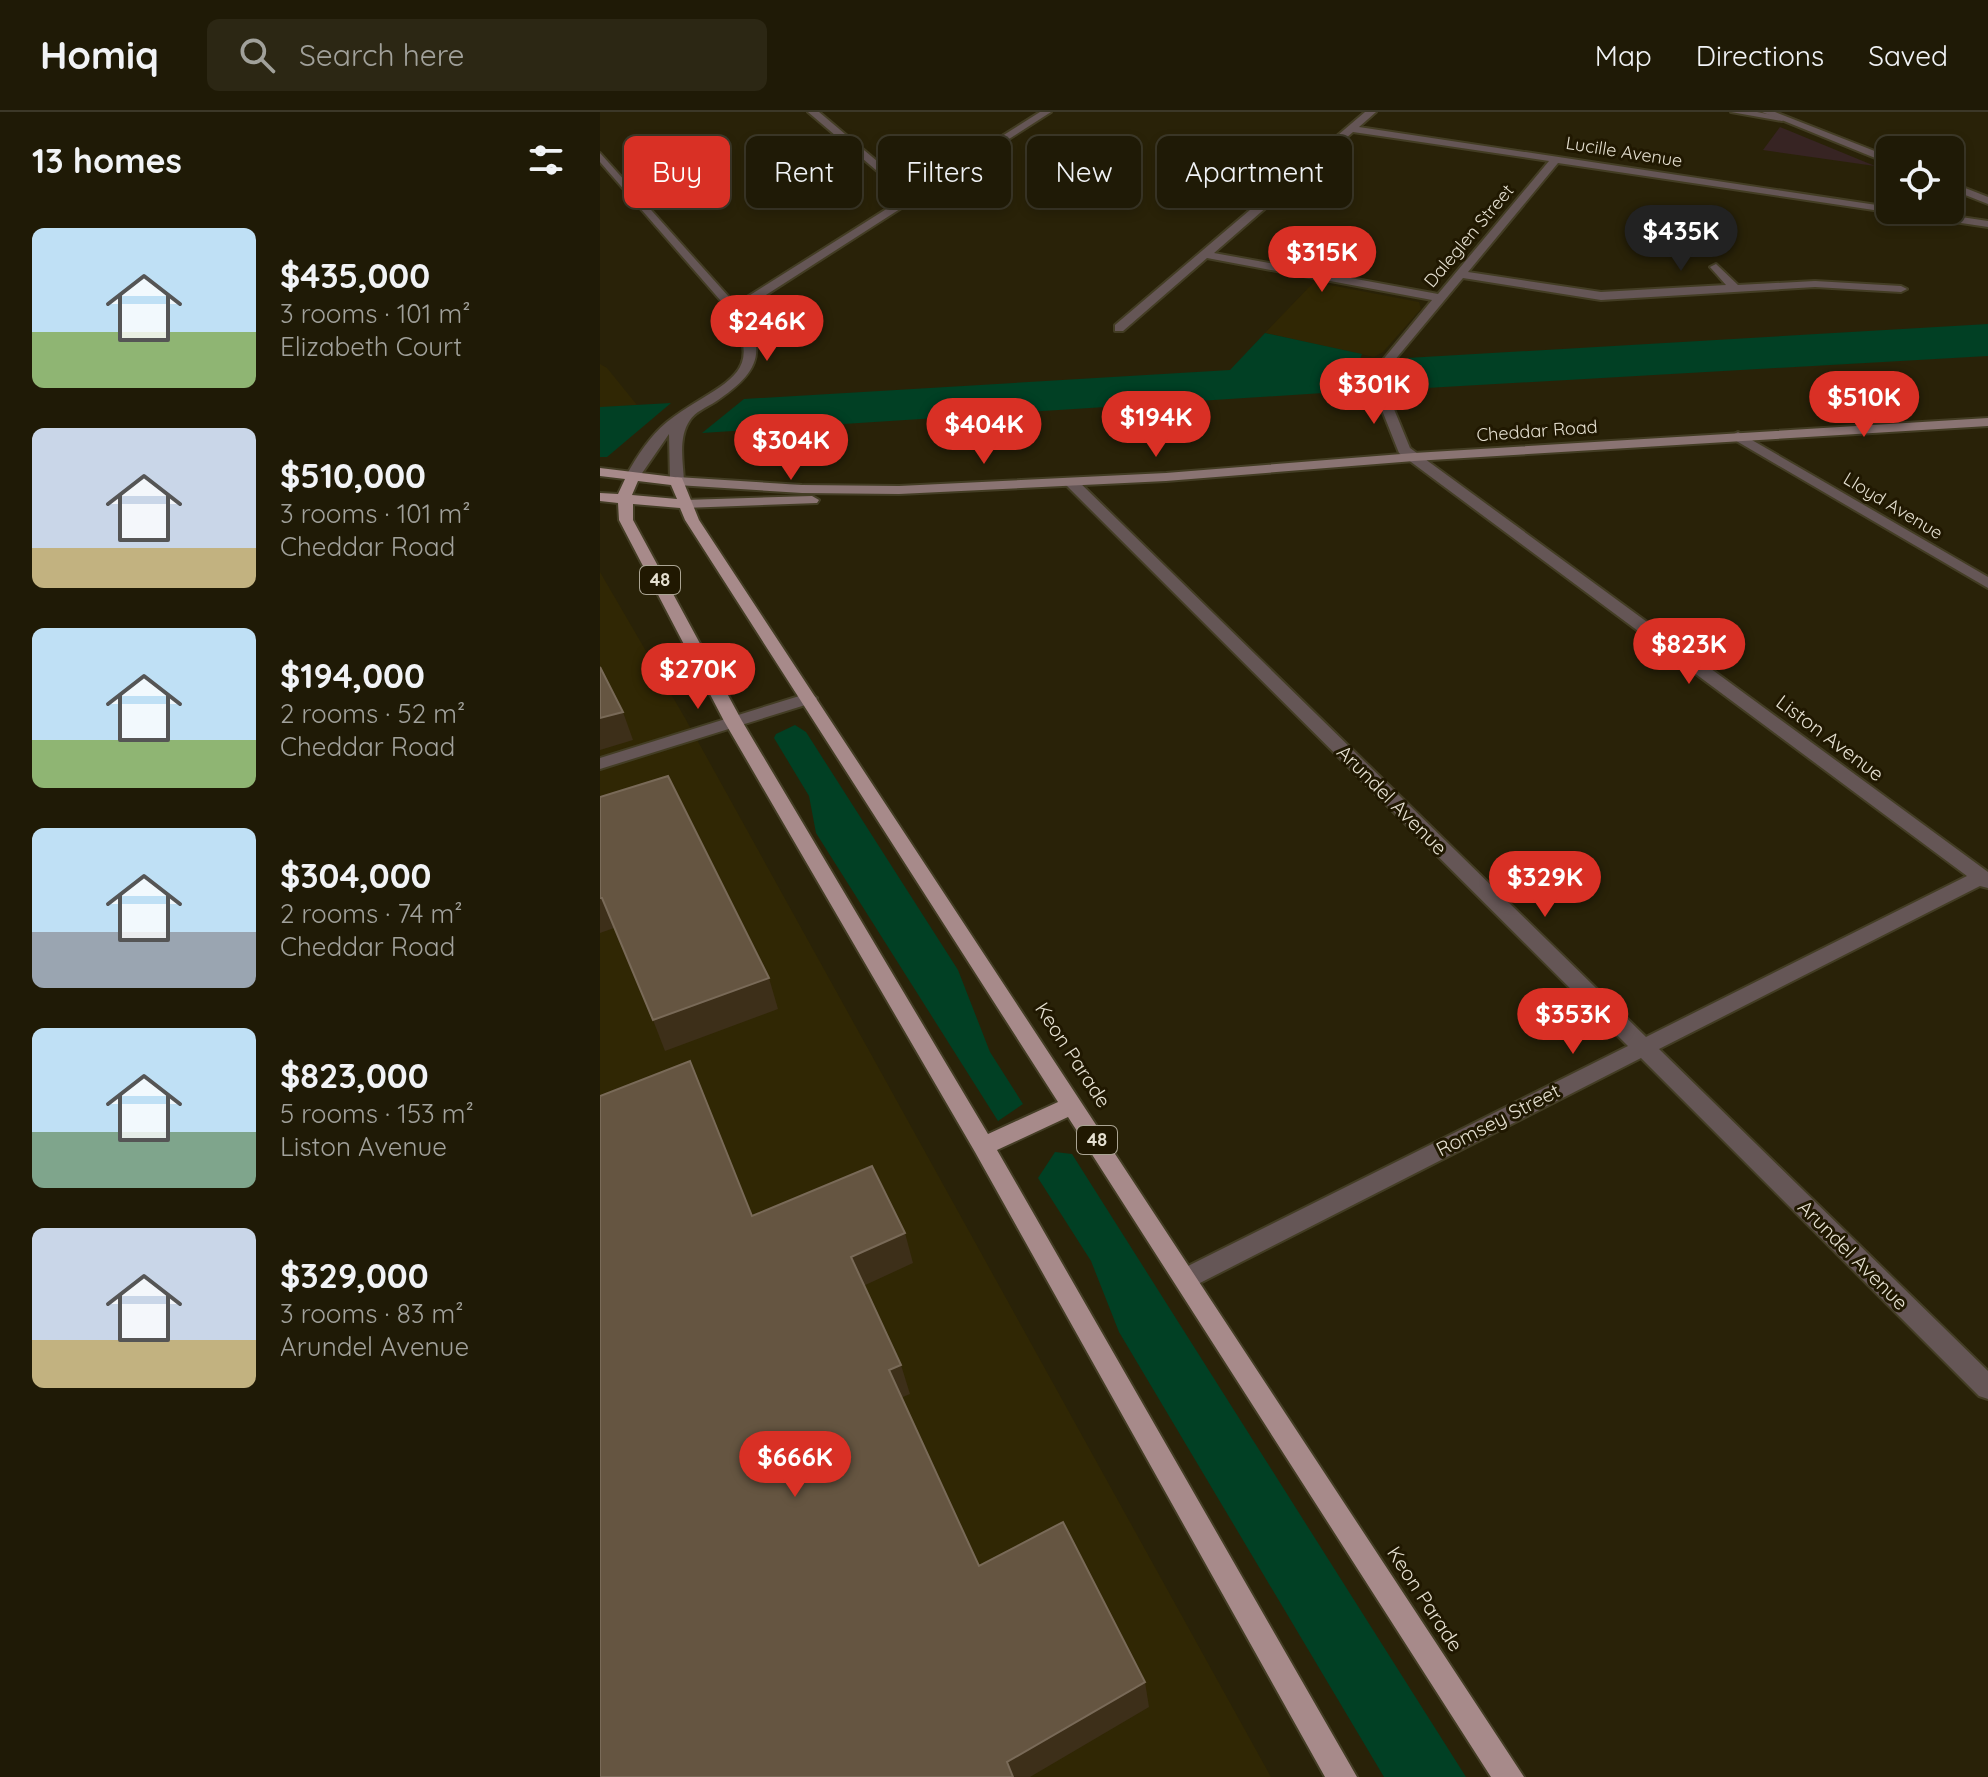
<!DOCTYPE html>
<html lang="en">
<head>
<meta charset="utf-8">
<style>
  :root { --surface:#1f1a06; --page:#2c2714; --text:#f1f3f6; --muted:#a1a19b; --line:#3c3828; --accent:#d93025 }
  body { margin:0; font-family:Quicksand,sans-serif; background:var(--page); color:var(--text); height:100vh; display:flex; flex-direction:column; font-size:30px; white-space:nowrap }
  * { box-sizing:border-box; margin:0 }
  p { font-size:26px; color:var(--muted) }
  .icon { flex:none; width:44px; height:44px; fill:none; stroke:currentColor; stroke-width:2; stroke-linecap:round; stroke-linejoin:round }
  .map { position:relative; flex:1; overflow:hidden }
  .side { display:flex; flex-direction:column; background:var(--surface); width:600px }
  .side>* { flex:none }
  .banner { position:absolute; left:24px; top:24px; width:760px; height:72px; display:flex; gap:16px }
  .buttons { position:absolute; left:1276px; top:24px; display:grid; gap:16px }
  .buttons a { display:grid; place-items:center; width:88px; height:88px; border-radius:12px; background:var(--surface); box-shadow:0 4px 12px #0003,0 0 0 2px var(--line); font-size:40px }
  .price { position:absolute; translate:-50% -68px; padding:0 18px; border-radius:28px; background:var(--accent); color:#fff; font-size:26px; line-height:52px; filter:drop-shadow(0 2px 4px #0008) }
  .price::after { content:''; position:absolute; left:50%; top:48px; width:24px; height:18px; margin-left:-12px; background:inherit; clip-path:polygon(0 0,100% 0,50% 100%) }
  .price.current { background:#222; color:#fff }
  ul { padding:0; list-style:none }
  li { display:flex; align-items:center; gap:24px; height:200px; padding:0 32px }
  li span { display:grid; place-items:center; flex:none; width:224px; height:160px; border-radius:12px; color:#555 }
  li>.icon { margin-inline-start:auto }
  span .icon { width:96px; height:96px; fill:#fffc; stroke-width:1 }
  li b { font-size:34px }
  h2 { display:flex; justify-content:space-between; align-items:center; height:96px; padding:0 32px; font-size:34px }
  .chip { padding:0 28px; border-radius:12px; background:var(--surface); box-shadow:0 4px 12px #0003,0 0 0 2px var(--line); font-size:28px; line-height:72px }
  .chip.current { background:var(--accent); color:#fff }
  header { display:flex; align-items:center; gap:48px; box-sizing:border-box; height:112px; padding:0 40px; background:var(--surface); border-bottom:2px solid var(--line) }
  header strong { font-size:38px }
  nav { display:flex; gap:44px; margin-inline-start:auto; font-size:28px }
  .search { width:560px; height:72px; background:var(--page); display:flex; align-items:center; gap:20px; box-sizing:border-box; padding:0 28px; border-radius:12px; color:var(--muted); font-size:30px }
  main { display:flex; flex:1; min-height:0 }
  .map>svg:first-child { display:block }
  .built { fill:#302704 }
  .education { fill:#372423 }
  .green { fill:#014024 }
  .lines { fill:none; stroke-linecap:round; stroke-linejoin:round }
  .minor-casing { stroke:#433d24; stroke-width:4 }
  .tertiary-casing { stroke:#433d24; stroke-width:4 }
  .secondary-casing { stroke:#433d24; stroke-width:4 }
  .primary-casing { stroke:#433d24; stroke-width:4 }
  .minor { fill:#655656; fill-rule:evenodd }
  .tertiary { fill:#655656; fill-rule:evenodd }
  .secondary { fill:#8a7473; fill-rule:evenodd }
  .primary { fill:#a78a8a; fill-rule:evenodd }
  .shaded-wall { fill:#3d2f19 }
  .building { fill:#655541; stroke:#796a58; stroke-width:2 }
  .labels { text-anchor:middle; stroke-width:6; stroke-linejoin:round; paint-order:stroke }
  .far-street-label { font-size:18px; fill:#e5e0d1; stroke:#201801 }
  .shield { fill:#201801; stroke:#aaa493; stroke-width:2 }
  .shield-label { font-size:18px; font-weight:bold; fill:#e5e0d1 }
  .street-label { font-size:20px; fill:#e5e0d1; stroke:#201801 }
</style>
</head>
<body>
<header>
<strong>Homiq</strong>
<div class="search"><svg class="icon" aria-label="search" viewBox="0 0 24 24"><circle cx="10" cy="10" r="6"/><path d="M15 15l6 6"/></svg>Search here</div>
<nav><a>Map</a><a>Directions</a><a>Saved</a></nav>
</header>
<main>
<section class="side">
<h2>13 homes<svg class="icon" aria-label="filters" viewBox="0 0 24 24"><path d="M4 7h16M4 17h16"/><circle cx="9" cy="7" r="2"/><circle cx="15" cy="17" r="2"/></svg></h2>
<ul>
<li><span style="background:linear-gradient(#bfe0f5 65%,#8fb573 0)"><svg class="icon" aria-label="home" viewBox="0 0 24 24"><path d="M3 11l9-7 9 7M6 9v11h12V9"/></svg></span><div><b>$435,000</b><p>3 rooms · 101 m²</p><p>Elizabeth Court</p></div></li>
<li><span style="background:linear-gradient(#c9d6e8 75%,#c2b280 0)"><svg class="icon" aria-label="home" viewBox="0 0 24 24"><path d="M3 11l9-7 9 7M6 9v11h12V9"/></svg></span><div><b>$510,000</b><p>3 rooms · 101 m²</p><p>Cheddar Road</p></div></li>
<li><span style="background:linear-gradient(#bfe0f5 70%,#8fb573 0)"><svg class="icon" aria-label="home" viewBox="0 0 24 24"><path d="M3 11l9-7 9 7M6 9v11h12V9"/></svg></span><div><b>$194,000</b><p>2 rooms · 52 m²</p><p>Cheddar Road</p></div></li>
<li><span style="background:linear-gradient(#bfe0f5 65%,#9aa5b1 0)"><svg class="icon" aria-label="home" viewBox="0 0 24 24"><path d="M3 11l9-7 9 7M6 9v11h12V9"/></svg></span><div><b>$304,000</b><p>2 rooms · 74 m²</p><p>Cheddar Road</p></div></li>
<li><span style="background:linear-gradient(#bfe0f5 65%,#7fa58c 0)"><svg class="icon" aria-label="home" viewBox="0 0 24 24"><path d="M3 11l9-7 9 7M6 9v11h12V9"/></svg></span><div><b>$823,000</b><p>5 rooms · 153 m²</p><p>Liston Avenue</p></div></li>
<li><span style="background:linear-gradient(#c9d6e8 70%,#c2b280 0)"><svg class="icon" aria-label="home" viewBox="0 0 24 24"><path d="M3 11l9-7 9 7M6 9v11h12V9"/></svg></span><div><b>$329,000</b><p>3 rooms · 83 m²</p><p>Arundel Avenue</p></div></li>
</ul>
</section>
<div class="map">
<svg width="1388" height="1665" viewBox="0 0 1388 1665">
  <rect width="100%" height="100%" fill="#292208"/>
  <g class="built">
    <polygon points="714,170 819,190 821,197 783,240 774,245 665,221"/>
    <polygon points="0,252 7,256 37,293 0,296"/>
    <polygon points="0,460 85,606 671,1665 0,1665"/>
  </g>
  <polygon class="education" points="1180,15 1275,54 1163,38"/>
  <g class="green">
    <polygon points="1388,212 1388,244 809,277 796,268 807,246"/>
    <polygon points="665,221 762,242 754,263 754,279 102,321 144,287 630,258"/>
    <polygon points="71,291 7,345 0,345 0,295"/>
    <polygon points="195,613 206,620 358,858 390,940 423,992 398,1009 216,721 209,684 174,626 176,622"/>
    <polygon points="455,1040 472,1042 866,1665 784,1665 519,1220 491,1149 438,1066"/>
  </g>
  <g class="lines">
    <defs>
      <g id="minor">
        <polygon points="208,0 219,0 297,66 332,74 327,77 290,70"/>
        <path d="M765,0H776L759,15L1290,95V98H1314L1388,109V115L958,51L868,160L1001,180L1126,173L1110,155L1116,152L1138,173L1215,169L1301,174L1307,177L1301,180L1215,175L1001,188L863,166L784,261V273L810,336L1388,760V776L1380,774L1059,937L1388,1259V1287L1379,1284L1041,946L596,1173L587,1176L578,1173L575,1166L578,1159L1028,934L465,372V366H475L1046,925L1367,764L799,341L772,273V261L832,188L607,146L523,219H515V213ZM753,20L949,49L838,182L614,141Z"/>
        <polygon points="1131,0 1157,0 1187,6 1182,9"/>
        <polygon points="0,41 129,185 129,189 121,189 0,50"/>
        <polygon points="1138,320 1388,465 1388,476 1133,327 1131,324"/>
        <polygon points="209,581 217,586 215,590 0,657 0,646"/>
      </g>
      <g id="tertiary">
        <path d="M440,0H451L141,199C171,242 154,264 115,290C107,295 95,300 90,308C78,325 83,349 84,369L77,373L70,369L69,322L38,367H28L26,364C37,344 50,324 67,310C119,269 175,266 123,191L125,189H133L136,192Z"/>
        <polygon points="1162,0 1175,0 1290,45 1290,52"/>
        <polygon points="1350,70 1388,85 1388,92 1350,77"/>
      </g>
      <g id="secondary">
        <polygon points="1388,306 1388,314 814,349 566,369 299,382 202,381 77,373 70,369 77,365 202,373 299,374 566,361 814,341"/>
        <polygon points="212,384 219,388 217,391 84,396 77,392 84,388"/>
      </g>
      <path id="primary" d="M0,356L82,366L99,408L924,1665H891L468,1005L397,1038L757,1665H725L375,1040L124,609L19,408L18,391L0,389V381L18,382L25,367L0,364ZM38,369L71,373L77,387L32,383ZM33,392L80,396L85,408L458,990L388,1022L142,609L33,408Z"/>
    </defs>
    <use href="#minor" class="minor-casing"/>
    <use href="#tertiary" class="tertiary-casing"/>
    <use href="#secondary" class="secondary-casing"/>
    <use href="#primary" class="primary-casing"/>
    <use href="#minor" class="minor"/>
    <use href="#tertiary" class="tertiary"/>
    <use href="#secondary" class="secondary"/>
    <use href="#primary" class="primary"/>
  </g>
  <g class="shaded-wall">
    <polygon points="23,600 33,628 0,638 0,606"/>
    <polygon points="0,786 2,786 14,816 0,821"/>
    <polygon points="169,866 178,897 65,939 53,908"/>
    <polygon points="305,1121 313,1151 261,1175 251,1145"/>
    <polygon points="301,1253 310,1282 298,1287 289,1258"/>
    <polygon points="545,1570 549,1595 430,1665 412,1665 407,1650"/>
  </g>
  <g class="building">
    <polygon points="0,555 23,600 0,606"/>
    <polygon points="68,664 169,866 53,908 2,786 0,786 0,685"/>
    <polygon points="90,949 152,1104 272,1054 305,1121 251,1145 301,1253 289,1258 379,1454 463,1410 545,1570 407,1650 413,1665 0,1665 0,984"/>
  </g>
  <g class="labels">
    <g class="far-street-label">
      <text transform="translate(1024 40) rotate(9)" y="6">Lucille Avenue</text>
      <text transform="translate(869 124) rotate(-50)" y="6">Daleglen Street</text>
      <text transform="translate(937 319) rotate(-4)" y="6">Cheddar Road</text>
      <text transform="translate(1293 394) rotate(31)" y="6">Lloyd Avenue</text>
    </g>
    <g class="shield">
      <rect x="40" y="454" width="40" height="28" rx="6"/>
      <rect x="477" y="1014" width="40" height="28" rx="6"/>
    </g>
    <g class="shield-label">
      <text x="60" y="474">48</text>
      <text x="497" y="1034">48</text>
    </g>
    <g class="street-label">
      <text transform="translate(1230 626) rotate(37)" y="7">Liston Avenue</text>
      <text transform="translate(792 688) rotate(45)" y="7">Arundel Avenue</text>
      <text transform="translate(473 943) rotate(57)" y="7">Keon Parade</text>
      <text transform="translate(898 1008) rotate(-27)" y="7">Romsey Street</text>
      <text transform="translate(1253 1143) rotate(45)" y="7">Arundel Avenue</text>
      <text transform="translate(825 1487) rotate(57)" y="7">Keon Parade</text>
    </g>
  </g>
</svg>
<div class="buttons">
<a><svg class="icon" aria-label="locate" viewBox="0 0 24 24"><circle cx="12" cy="12" r="6"/><path d="M12 2v4M12 18v4M2 12h4M18 12h4"/></svg></a>
</div>
<b class="price current" style="left:1081px;top:161px">$435K</b>
<b class="price" style="left:722px;top:182px">$315K</b>
<b class="price" style="left:167px;top:251px">$246K</b>
<b class="price" style="left:774px;top:314px">$301K</b>
<b class="price" style="left:1264px;top:327px">$510K</b>
<b class="price" style="left:556px;top:347px">$194K</b>
<b class="price" style="left:384px;top:354px">$404K</b>
<b class="price" style="left:191px;top:370px">$304K</b>
<b class="price" style="left:1089px;top:574px">$823K</b>
<b class="price" style="left:98px;top:599px">$270K</b>
<b class="price" style="left:945px;top:807px">$329K</b>
<b class="price" style="left:973px;top:944px">$353K</b>
<b class="price" style="left:195px;top:1387px">$666K</b>
<div class="banner">
<a class="chip current">Buy</a>
<a class="chip">Rent</a>
<a class="chip">Filters</a>
<a class="chip">New</a>
<a class="chip">Apartment</a>
</div>
</div>
</main>
</body>
</html>
